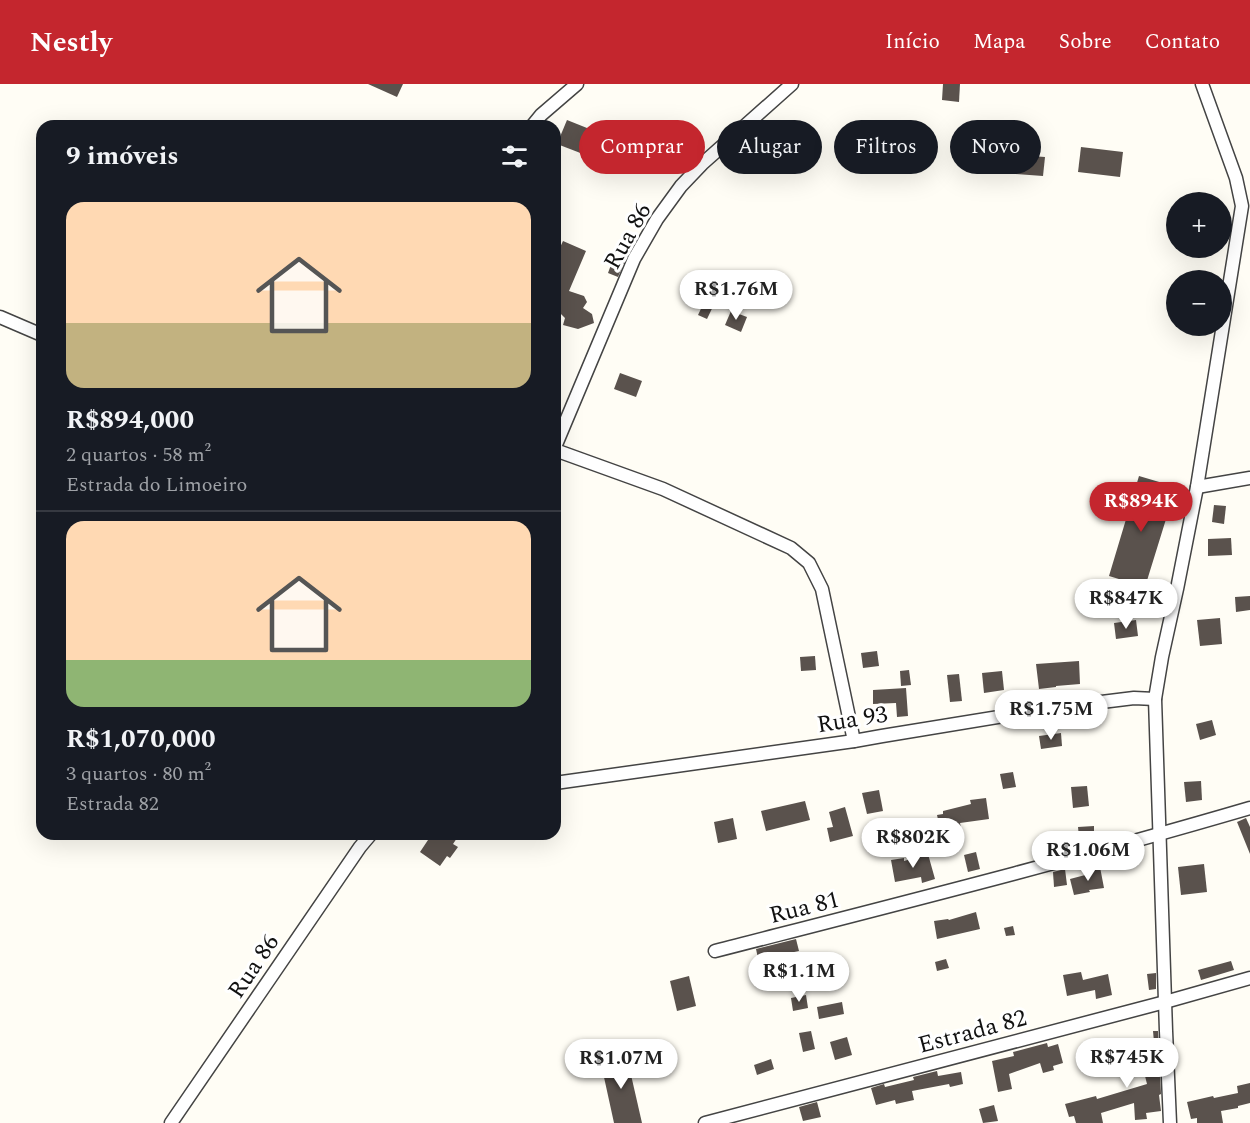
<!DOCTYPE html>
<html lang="pt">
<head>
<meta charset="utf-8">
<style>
  :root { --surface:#171b24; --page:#20242c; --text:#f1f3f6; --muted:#9ea1a6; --line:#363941; --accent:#c4262e }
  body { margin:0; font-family:Spectral,serif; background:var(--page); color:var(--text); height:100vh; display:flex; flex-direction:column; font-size:22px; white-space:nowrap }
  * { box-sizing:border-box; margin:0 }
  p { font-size:20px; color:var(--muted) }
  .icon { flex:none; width:33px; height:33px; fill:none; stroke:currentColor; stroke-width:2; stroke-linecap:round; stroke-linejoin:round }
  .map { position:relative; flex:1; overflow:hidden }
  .drawer { position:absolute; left:36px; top:36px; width:525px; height:720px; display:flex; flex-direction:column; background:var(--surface); border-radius:18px; box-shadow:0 6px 24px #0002 }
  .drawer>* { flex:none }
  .hud { position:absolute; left:579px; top:36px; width:570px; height:54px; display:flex; gap:12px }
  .fabs { position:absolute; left:1166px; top:108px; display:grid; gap:12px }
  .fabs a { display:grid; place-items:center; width:66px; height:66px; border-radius:50%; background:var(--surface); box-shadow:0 6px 24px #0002; font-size:30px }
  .price { position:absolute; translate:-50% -51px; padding:0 14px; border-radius:21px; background:#fff; color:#222; font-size:20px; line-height:39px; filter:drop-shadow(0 2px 3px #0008) }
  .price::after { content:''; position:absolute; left:50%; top:36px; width:18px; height:14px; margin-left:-9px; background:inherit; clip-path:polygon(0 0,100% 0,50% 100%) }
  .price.active { background:var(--accent); color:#fff }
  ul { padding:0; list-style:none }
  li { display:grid; align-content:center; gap:12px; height:318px; padding:0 30px }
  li+li { border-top:2px solid var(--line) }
  li span { display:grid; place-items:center; height:186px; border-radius:18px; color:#555 }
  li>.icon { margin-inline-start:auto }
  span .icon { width:108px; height:108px; fill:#fffc; stroke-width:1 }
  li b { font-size:26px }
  h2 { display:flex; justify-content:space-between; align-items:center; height:72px; padding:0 30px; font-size:26px }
  .chip { padding:0 21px; border-radius:27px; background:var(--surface); box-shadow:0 6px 24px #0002; font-size:21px; line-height:54px }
  .chip.active { background:var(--accent); color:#fff }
  header { display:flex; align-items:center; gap:36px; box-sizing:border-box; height:84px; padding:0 30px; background:var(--accent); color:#fff }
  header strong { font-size:28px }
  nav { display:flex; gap:33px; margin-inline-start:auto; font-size:21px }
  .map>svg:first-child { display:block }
  .building { fill:#5a524d }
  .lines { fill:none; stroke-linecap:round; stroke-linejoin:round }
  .street-casing { stroke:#444; stroke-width:15 }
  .street { stroke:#fff; stroke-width:12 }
  .labels { text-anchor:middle; stroke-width:6; stroke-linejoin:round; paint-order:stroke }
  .street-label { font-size:24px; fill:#111; stroke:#fff }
</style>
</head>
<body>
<header>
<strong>Nestly</strong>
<nav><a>Início</a><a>Mapa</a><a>Sobre</a><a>Contato</a></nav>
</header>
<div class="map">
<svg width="1250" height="1039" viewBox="0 0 1250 1039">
  <rect width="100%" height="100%" fill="#fffdf5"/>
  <g class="building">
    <polygon points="368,0 403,0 397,13"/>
    <polygon points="943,0 960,0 959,18 942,16"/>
    <polygon points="567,36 592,46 583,70 557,60"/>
    <polygon points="1081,63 1123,68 1120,93 1078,88"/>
    <polygon points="1017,71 1045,73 1043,92 1016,90"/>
    <polygon points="563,157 586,167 569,207 584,212 587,218 583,224 592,230 594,239 578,245 563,241 565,234 555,224 557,217 555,215 555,174"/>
    <polygon points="621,169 627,171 618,193 608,189 612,178 617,180"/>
    <polygon points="709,208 718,212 707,235 698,231"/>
    <polygon points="731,227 747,233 741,248 725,241"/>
    <polygon points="620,289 642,297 636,313 614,305"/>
    <polygon points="1139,392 1166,400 1161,415 1171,419 1145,503 1109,492"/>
    <polygon points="1214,421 1226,422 1224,440 1212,438"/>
    <polygon points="1231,454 1232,471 1208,472 1208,455"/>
    <polygon points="1250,512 1250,526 1236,528 1235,513"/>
    <polygon points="1220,534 1222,560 1200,562 1197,536"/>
    <polygon points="1136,536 1138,552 1116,555 1114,539"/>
    <polygon points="877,567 879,582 863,584 861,569"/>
    <polygon points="815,572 816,586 801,587 800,573"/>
    <polygon points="1079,577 1080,600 1056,602 1056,603 1039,605 1036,580"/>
    <polygon points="909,586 911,601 901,602 900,587"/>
    <polygon points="1002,587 1004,606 984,609 982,589"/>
    <polygon points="959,590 962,617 950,618 947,591"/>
    <polygon points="906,604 908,632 897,633 896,619 873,620 873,606"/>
    <polygon points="1212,636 1216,651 1200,656 1196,640"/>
    <polygon points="1061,649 1062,662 1041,665 1039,652"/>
    <polygon points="1013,688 1016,703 1003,705 1000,690"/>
    <polygon points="1201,697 1202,716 1186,718 1184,698"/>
    <polygon points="1087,702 1089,722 1073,724 1071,703"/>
    <polygon points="879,706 883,727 867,730 862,709"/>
    <polygon points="986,714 989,735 960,739 961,744 952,746 950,738 939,740 937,731 943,730 943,727 971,720 970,716"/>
    <polygon points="805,717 810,736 766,747 761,727"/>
    <polygon points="845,723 853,752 830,758 827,744 833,743 829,728"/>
    <polygon points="733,734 737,755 718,759 714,738"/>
    <polygon points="1246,734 1250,743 1250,770 1237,738"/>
    <polygon points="1094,742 1094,752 1079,753 1078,743"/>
    <polygon points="432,750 452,750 457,754 453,760 458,763 450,774 447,772 440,782 420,768"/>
    <polygon points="976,768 980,785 968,788 964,771"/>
    <polygon points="928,770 935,795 922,799 921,793 895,798 891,776 904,774 904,777"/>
    <polygon points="1204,780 1207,808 1181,811 1178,783"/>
    <polygon points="1100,783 1104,804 1089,806 1090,808 1074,811 1070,795 1089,790 1088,785"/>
    <polygon points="1065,785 1067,801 1054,803 1053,788"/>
    <polygon points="976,828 980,845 937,855 934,837 948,835 949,836"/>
    <polygon points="1013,842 1015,851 1006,852 1004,844"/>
    <polygon points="796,855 799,867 775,872 776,876 759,879 756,865"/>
    <polygon points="946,875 949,884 937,887 935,878"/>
    <polygon points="1231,877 1234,886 1201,896 1198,886"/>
    <polygon points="1081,888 1083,896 1108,890 1112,911 1096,915 1095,906 1067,912 1063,891"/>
    <polygon points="1156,889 1156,905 1149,906 1147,890"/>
    <polygon points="689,892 696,922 677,927 670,897"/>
    <polygon points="806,911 808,924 793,927 791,914"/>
    <polygon points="842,918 844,930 819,935 817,923"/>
    <polygon points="811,947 815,965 803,968 799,949"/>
    <polygon points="1153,947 1158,947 1161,1010 1159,1011 1161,1027 1146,1029 1147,1035 1135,1036 1134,1019 1101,1029 1103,1039 1076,1039 1074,1032 1069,1033 1065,1020 1096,1012 1097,1015 1147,1000 1142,980 1126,985 1120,967 1154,958"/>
    <polygon points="847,953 852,971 835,976 830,958"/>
    <polygon points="1047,959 1048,963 1058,960 1063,979 1053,982 1054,986 1043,989 1040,979 1009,990 1012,1005 998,1008 992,977 1014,972 1013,968"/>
    <polygon points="626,969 642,1039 614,1039 600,975"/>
    <polygon points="771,975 774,985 757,991 754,981"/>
    <polygon points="937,987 938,992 961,988 963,1000 950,1003 949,1000 912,1007 914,1016 896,1020 895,1016 876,1021 871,1004 884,1000 885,1003 914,996 913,993"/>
    <polygon points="1250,999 1250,1019 1238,1022 1238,1024 1221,1027 1223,1039 1197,1039 1197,1034 1191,1035 1187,1018 1213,1012 1214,1014 1238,1009 1237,1002"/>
    <polygon points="817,1018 821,1033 803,1037 799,1023"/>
    <polygon points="994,1021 998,1037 983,1039 979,1025"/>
  </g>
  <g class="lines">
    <defs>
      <g id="street">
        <polyline points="532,42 541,31 577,0"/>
        <polyline points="0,233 42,251"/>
        <polyline points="555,363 634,175 657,135 681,102 702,80 792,0"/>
        <polyline points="555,366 663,405 791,464 809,479 822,505 854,657"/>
        <polyline points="1197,403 1250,394"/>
        <polyline points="555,699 854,657 882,652 1053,624 1134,614 1155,615"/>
        <path d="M715,867C894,821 1073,776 1250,724"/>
        <polyline points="171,1039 360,763 371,750"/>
        <polyline points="705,1039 1165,918 1250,894"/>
        <polyline points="1170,1039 1166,947 1155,615 1162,573 1177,505 1197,403 1242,122 1236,94 1202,0"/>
      </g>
    </defs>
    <use href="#street" class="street-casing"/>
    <use href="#street" class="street"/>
  </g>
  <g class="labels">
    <g class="street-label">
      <text transform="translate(627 152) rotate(-61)" y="8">Rua 86</text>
      <text transform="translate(852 635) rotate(-9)" y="8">Rua 93</text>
      <text transform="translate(804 823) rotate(-14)" y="8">Rua 81</text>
      <text transform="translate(253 882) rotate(-56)" y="8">Rua 86</text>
      <text transform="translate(972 947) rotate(-15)" y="8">Estrada 82</text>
    </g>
  </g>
</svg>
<div class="fabs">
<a>+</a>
<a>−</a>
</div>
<b class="price" style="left:736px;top:237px">R$1.76M</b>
<b class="price active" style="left:1141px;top:449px">R$894K</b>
<b class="price" style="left:1126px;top:546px">R$847K</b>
<b class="price" style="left:1051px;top:657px">R$1.75M</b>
<b class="price" style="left:913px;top:785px">R$802K</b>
<b class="price" style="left:1088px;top:798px">R$1.06M</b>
<b class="price" style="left:799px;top:919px">R$1.1M</b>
<b class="price" style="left:1127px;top:1005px">R$745K</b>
<b class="price" style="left:621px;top:1006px">R$1.07M</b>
<div class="hud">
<a class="chip active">Comprar</a>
<a class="chip">Alugar</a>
<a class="chip">Filtros</a>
<a class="chip">Novo</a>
</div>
<section class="drawer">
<h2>9 imóveis<svg class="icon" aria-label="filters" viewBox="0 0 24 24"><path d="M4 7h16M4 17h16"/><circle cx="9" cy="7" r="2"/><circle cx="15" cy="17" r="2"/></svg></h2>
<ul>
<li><span style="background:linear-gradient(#ffd9b3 65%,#c2b280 0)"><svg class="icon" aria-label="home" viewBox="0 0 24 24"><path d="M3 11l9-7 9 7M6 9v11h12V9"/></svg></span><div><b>R$894,000</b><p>2 quartos · 58 m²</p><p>Estrada do Limoeiro</p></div></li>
<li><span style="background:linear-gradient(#ffd9b3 75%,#8fb573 0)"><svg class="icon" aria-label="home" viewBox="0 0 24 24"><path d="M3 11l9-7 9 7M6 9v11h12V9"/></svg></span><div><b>R$1,070,000</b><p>3 quartos · 80 m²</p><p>Estrada 82</p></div></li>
</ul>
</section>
</div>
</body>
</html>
